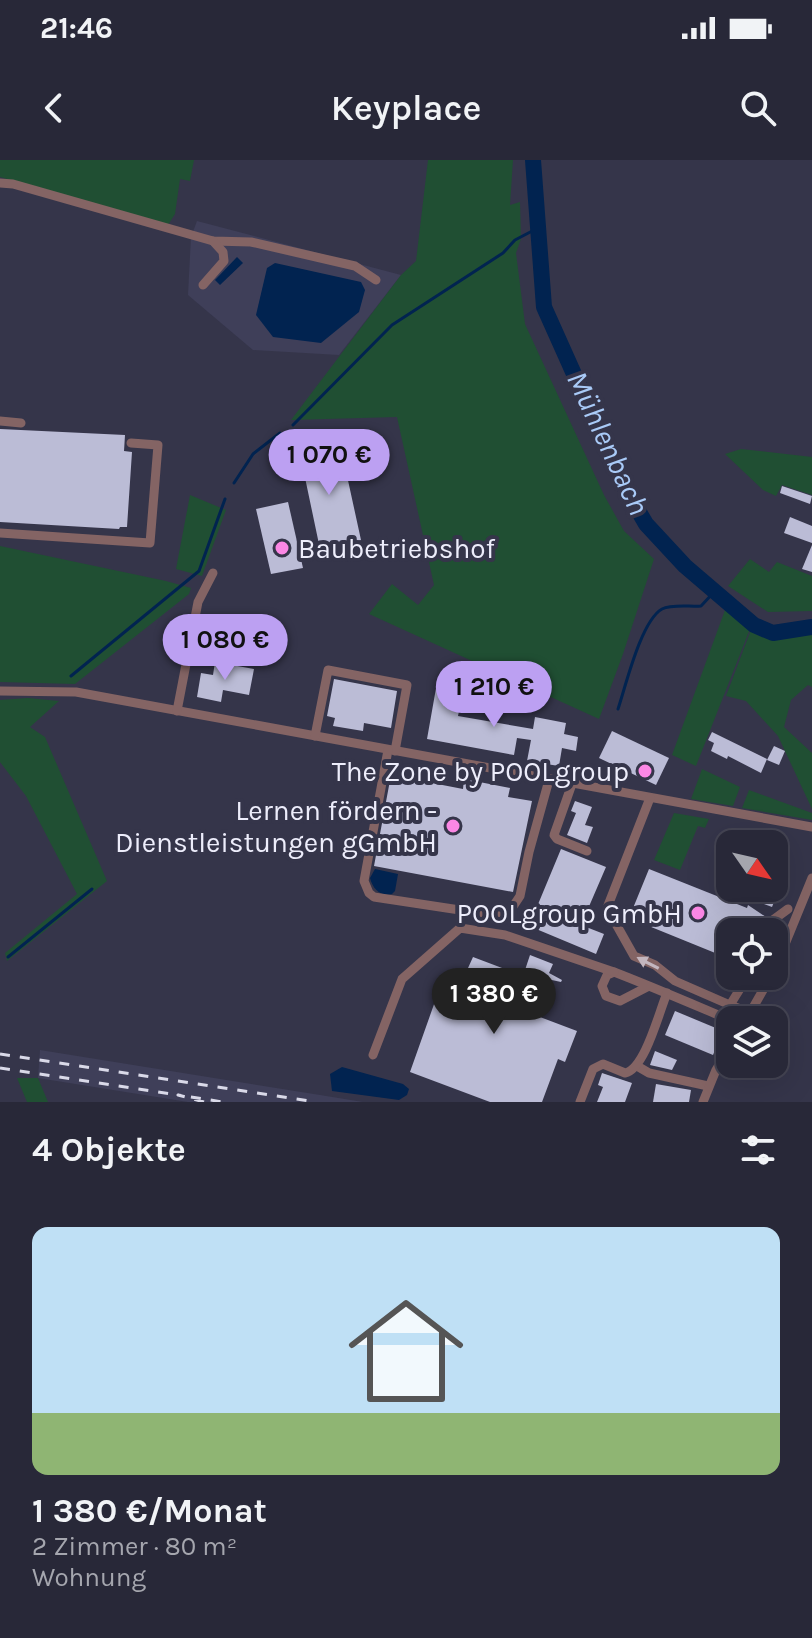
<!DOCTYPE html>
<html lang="de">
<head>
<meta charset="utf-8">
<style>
  :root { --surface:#282838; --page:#303040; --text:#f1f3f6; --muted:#a5a6ae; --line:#444453; --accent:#bca0f2 }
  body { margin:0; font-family:Karla,sans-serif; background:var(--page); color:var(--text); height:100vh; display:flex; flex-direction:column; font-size:30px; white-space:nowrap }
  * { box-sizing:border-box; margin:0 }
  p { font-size:26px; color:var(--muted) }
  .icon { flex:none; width:44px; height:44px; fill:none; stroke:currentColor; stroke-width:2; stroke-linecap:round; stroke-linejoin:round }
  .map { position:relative; height:942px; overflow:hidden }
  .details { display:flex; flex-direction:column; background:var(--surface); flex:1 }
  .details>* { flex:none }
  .needle { width:52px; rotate:124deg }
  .tools { position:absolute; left:716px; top:670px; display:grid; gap:16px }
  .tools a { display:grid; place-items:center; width:72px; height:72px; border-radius:16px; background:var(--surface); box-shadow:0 8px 32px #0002,0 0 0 2px var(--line); font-size:40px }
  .price { position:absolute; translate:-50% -68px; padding:0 18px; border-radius:28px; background:var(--accent); color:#111; font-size:26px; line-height:52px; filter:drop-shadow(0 2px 4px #0008) }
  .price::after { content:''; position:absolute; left:50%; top:48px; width:24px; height:18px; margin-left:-12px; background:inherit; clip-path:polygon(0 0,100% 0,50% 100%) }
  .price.active { background:#222; color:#fff }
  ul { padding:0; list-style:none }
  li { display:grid; align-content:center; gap:16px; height:424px; padding:0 32px }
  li+li { border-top:2px solid var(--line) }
  li span { display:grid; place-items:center; height:248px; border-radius:16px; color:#555 }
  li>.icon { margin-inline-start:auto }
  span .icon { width:144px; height:144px; fill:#fffc; stroke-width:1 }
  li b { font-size:34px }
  h2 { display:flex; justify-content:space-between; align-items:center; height:96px; padding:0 32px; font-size:34px }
  .status { display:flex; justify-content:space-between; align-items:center; height:56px; padding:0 40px; background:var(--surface); direction:ltr }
  .status svg { height:22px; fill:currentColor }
  header { display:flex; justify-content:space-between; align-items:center; height:104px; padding:0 32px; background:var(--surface); font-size:36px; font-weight:600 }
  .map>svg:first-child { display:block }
  .built { fill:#3f3f59 }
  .green { fill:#204f33 }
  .water { fill:#012350 }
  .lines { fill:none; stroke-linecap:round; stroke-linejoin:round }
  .stream { stroke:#012350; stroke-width:3 }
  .river { stroke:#012350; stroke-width:16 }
  .building { fill:#bbbcd6 }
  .minor { stroke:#846464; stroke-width:9 }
  .rail { stroke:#d9d9e8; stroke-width:3; stroke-dasharray:10 10; stroke-linecap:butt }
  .oneway { fill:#c3b6bf }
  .poi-dot { fill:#fb87e5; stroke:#35354a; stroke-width:3 }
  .labels { text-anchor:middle; stroke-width:8; stroke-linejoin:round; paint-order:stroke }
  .poi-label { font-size:28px; fill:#ededfb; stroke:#35354a; text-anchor:end }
  .water-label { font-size:30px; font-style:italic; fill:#a9caf7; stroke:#35354a }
</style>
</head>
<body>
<div class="status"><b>21:46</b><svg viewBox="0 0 49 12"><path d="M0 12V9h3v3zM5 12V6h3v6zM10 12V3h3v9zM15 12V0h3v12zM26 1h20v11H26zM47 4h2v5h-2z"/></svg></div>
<header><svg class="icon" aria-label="back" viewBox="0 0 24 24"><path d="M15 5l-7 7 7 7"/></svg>Keyplace<svg class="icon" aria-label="search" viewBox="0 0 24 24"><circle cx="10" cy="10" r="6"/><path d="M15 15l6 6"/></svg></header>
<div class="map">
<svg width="812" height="942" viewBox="0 0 812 942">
  <rect width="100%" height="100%" fill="#35354a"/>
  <g class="built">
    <polygon points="197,61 401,115 339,195 253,190 188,135 191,77"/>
    <polygon points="40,890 320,935 363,942 188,942 38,918"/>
  </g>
  <g class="green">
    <polygon points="0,0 194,0 190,21 180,19 175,54 168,65 0,17"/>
    <polygon points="428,0 513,0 510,45 520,42 521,79 516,93 525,164 604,335 624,371 654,399 623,494 599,559 369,454 392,424 418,445 434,425 397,257 291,260 401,115 416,101"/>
    <polygon points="741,289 812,297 812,335 782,325 776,336 763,330 725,294"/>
    <polygon points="190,335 226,350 202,416 176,409"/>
    <polygon points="0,386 166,421 191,428 189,434 75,524 0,522"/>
    <polygon points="750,399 769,412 777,402 812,416 812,451 768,452 728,426"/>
    <polygon points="725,450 750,469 696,606 672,595"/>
    <polygon points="752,467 777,477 812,472 812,527 808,525 791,540 784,567 812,593 812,649 778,576 746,541 726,536"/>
    <polygon points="28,538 59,541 30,567 45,577 107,721 7,801 5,793 77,734 26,636 0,602 0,540"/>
    <polygon points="702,609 740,627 733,646 691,639"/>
    <polygon points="749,630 812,653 812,660 742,648"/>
    <polygon points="674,653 709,659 705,668 698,666 680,710 654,700"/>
    <polygon points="17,918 38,918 48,942 27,942"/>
  </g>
  <g class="water">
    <polygon points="237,97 243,103 220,125 215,120"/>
    <polygon points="275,103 361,122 365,130 359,152 321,183 273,177 256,155 267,108"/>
    <path d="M375,709L398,714L395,731L392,734C380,737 373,729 370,718Z"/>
    <polygon points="342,907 403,924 409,929 407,935 399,940 332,931 330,914"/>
  </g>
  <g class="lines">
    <g class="stream">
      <polyline points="293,265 392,165 503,93 515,80 536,69"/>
      <polyline points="234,323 253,294 280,273"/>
      <polyline points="71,516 199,411 225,339"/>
      <path d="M618,549C626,525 641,461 662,449C672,444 690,447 701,446L715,431"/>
      <polyline points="8,797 92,729"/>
    </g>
    <polyline class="river" points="533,0 544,147 625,328 646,364 685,406 754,465 773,473 812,467"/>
  </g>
  <g class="building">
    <polygon points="0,269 125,275 124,291 132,292 127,367 120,367 119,369 0,362"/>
    <polygon points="329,283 334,305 344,302 361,380 320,389 299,289"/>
    <polygon points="782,326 812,336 810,344 780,333"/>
    <polygon points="288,342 303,408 271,414 256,349"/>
    <polygon points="790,357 812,366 812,383 784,373"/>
    <polygon points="812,385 812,412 802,409"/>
    <polygon points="173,461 183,463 180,480 170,478"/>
    <polygon points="215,502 254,509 249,535 223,530 221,542 197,537 201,513 213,515"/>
    <polygon points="438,517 465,522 458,556 533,569 535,557 566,563 564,574 578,577 576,591 562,588 559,606 527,601 531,580 517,578 514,595 427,579"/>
    <polygon points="334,519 397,531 391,568 364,563 363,571 333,566 335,558 327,556"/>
    <polygon points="612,571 669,598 656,625 599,598"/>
    <polygon points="712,572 767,599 761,613 728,596 727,599 711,591 714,583 708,580"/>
    <polygon points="774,586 785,591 779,605 767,600"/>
    <polygon points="391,615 463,629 464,619 510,628 508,637 532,641 513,732 374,706"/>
    <polygon points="575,641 592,647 585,665 593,667 587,683 567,675 576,653 571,651"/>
    <polygon points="561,689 606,707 581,765 604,774 596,794 529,766"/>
    <polygon points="774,707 786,712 772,747 750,739 755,728 774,728"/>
    <polygon points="649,709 747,748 748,745 766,757 759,772 730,772 730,799 629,758"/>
    <polygon points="530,795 553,804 549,813 562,820 561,822 547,819 532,854 577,871 565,902 558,899 542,942 490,942 410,912 438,833 454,839 473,797 523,816"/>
    <polygon points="675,851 723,871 713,895 665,875"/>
    <polygon points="655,891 677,900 672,910 650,905"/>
    <polygon points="602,913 632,923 625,942 597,942 603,927 598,925"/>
    <polygon points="656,924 691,930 689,942 653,942"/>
  </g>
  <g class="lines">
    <g class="minor">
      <polyline points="0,23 13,24 213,81 251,82 355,106 376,120"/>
      <polyline points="203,125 224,101 223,92 213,81"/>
      <polyline points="0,261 21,263"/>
      <polyline points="0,373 150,383 158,285 131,283"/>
      <polyline points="0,531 76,532 812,667"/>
      <polyline points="177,551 198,442 213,413"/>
      <polyline points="315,576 328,510 407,525 395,591"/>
      <polyline points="388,590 364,721 369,733 374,737 506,757 520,736 529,692 549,620"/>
      <polyline points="572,624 554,675 557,679 587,691"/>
      <polyline points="650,638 607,748 634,796 655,805 675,821 730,845"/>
      <polyline points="768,772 773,760 788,749"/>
      <polyline points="774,811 812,718"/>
      <polyline points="748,816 730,845 751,853"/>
      <path d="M649,826L620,841L606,836L602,826L607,815L614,812C653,827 692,844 730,860"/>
      <polyline points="746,860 771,816"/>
      <polyline points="373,895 402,819 460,768 505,775 614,812"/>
      <polyline points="637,906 649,913 708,926"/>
      <path d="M580,942L593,909L603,904L625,913C645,909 659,852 667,833"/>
      <polyline points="703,942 716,910 730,887"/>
    </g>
    <g class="rail">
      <polyline points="0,894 316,942"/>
      <polyline points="0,908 178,935"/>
      <polyline points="204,942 178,935 223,942"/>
    </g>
  </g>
  <defs><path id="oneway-solid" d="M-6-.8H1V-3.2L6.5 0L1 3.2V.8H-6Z" transform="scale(2)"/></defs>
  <use class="oneway" href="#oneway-solid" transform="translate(648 803) rotate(-153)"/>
  <g class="poi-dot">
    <circle cx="282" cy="388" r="8"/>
    <circle cx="645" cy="611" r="8"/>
    <circle cx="453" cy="666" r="8"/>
    <circle cx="698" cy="753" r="8"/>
  </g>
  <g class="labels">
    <g class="poi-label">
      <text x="298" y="398" text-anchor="start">Baubetriebshof</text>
      <text x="629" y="621">The Zone by POOLgroup</text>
      <text x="437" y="660">Lernen fördern -<tspan x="437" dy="32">Dienstleistungen gGmbH</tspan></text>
      <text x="682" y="763">POOLgroup GmbH</text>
    </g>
    <g class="water-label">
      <text transform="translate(608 283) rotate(65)" y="10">Mühlenbach</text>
    </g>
  </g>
</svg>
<div class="tools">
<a><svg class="needle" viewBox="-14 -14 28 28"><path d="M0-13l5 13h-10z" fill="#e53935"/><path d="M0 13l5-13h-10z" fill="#a5a6ae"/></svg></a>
<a><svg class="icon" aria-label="locate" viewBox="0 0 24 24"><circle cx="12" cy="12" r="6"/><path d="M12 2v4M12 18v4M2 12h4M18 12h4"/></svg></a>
<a><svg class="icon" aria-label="layers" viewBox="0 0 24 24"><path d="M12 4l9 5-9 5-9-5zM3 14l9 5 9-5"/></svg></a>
</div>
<b class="price" style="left:329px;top:337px">1 070 €</b>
<b class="price" style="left:225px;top:522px">1 080 €</b>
<b class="price" style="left:494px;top:569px">1 210 €</b>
<b class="price active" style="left:494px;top:876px">1 380 €</b>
</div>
<section class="details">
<h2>4 Objekte<svg class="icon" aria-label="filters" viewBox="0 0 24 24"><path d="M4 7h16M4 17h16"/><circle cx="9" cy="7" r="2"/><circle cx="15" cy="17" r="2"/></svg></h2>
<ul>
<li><span style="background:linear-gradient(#bfe0f5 75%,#8fb573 0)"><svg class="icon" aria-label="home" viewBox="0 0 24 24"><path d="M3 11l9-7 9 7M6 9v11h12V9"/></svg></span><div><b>1 380 €/Monat</b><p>2 Zimmer · 80 m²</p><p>Wohnung</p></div></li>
</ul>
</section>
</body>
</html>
